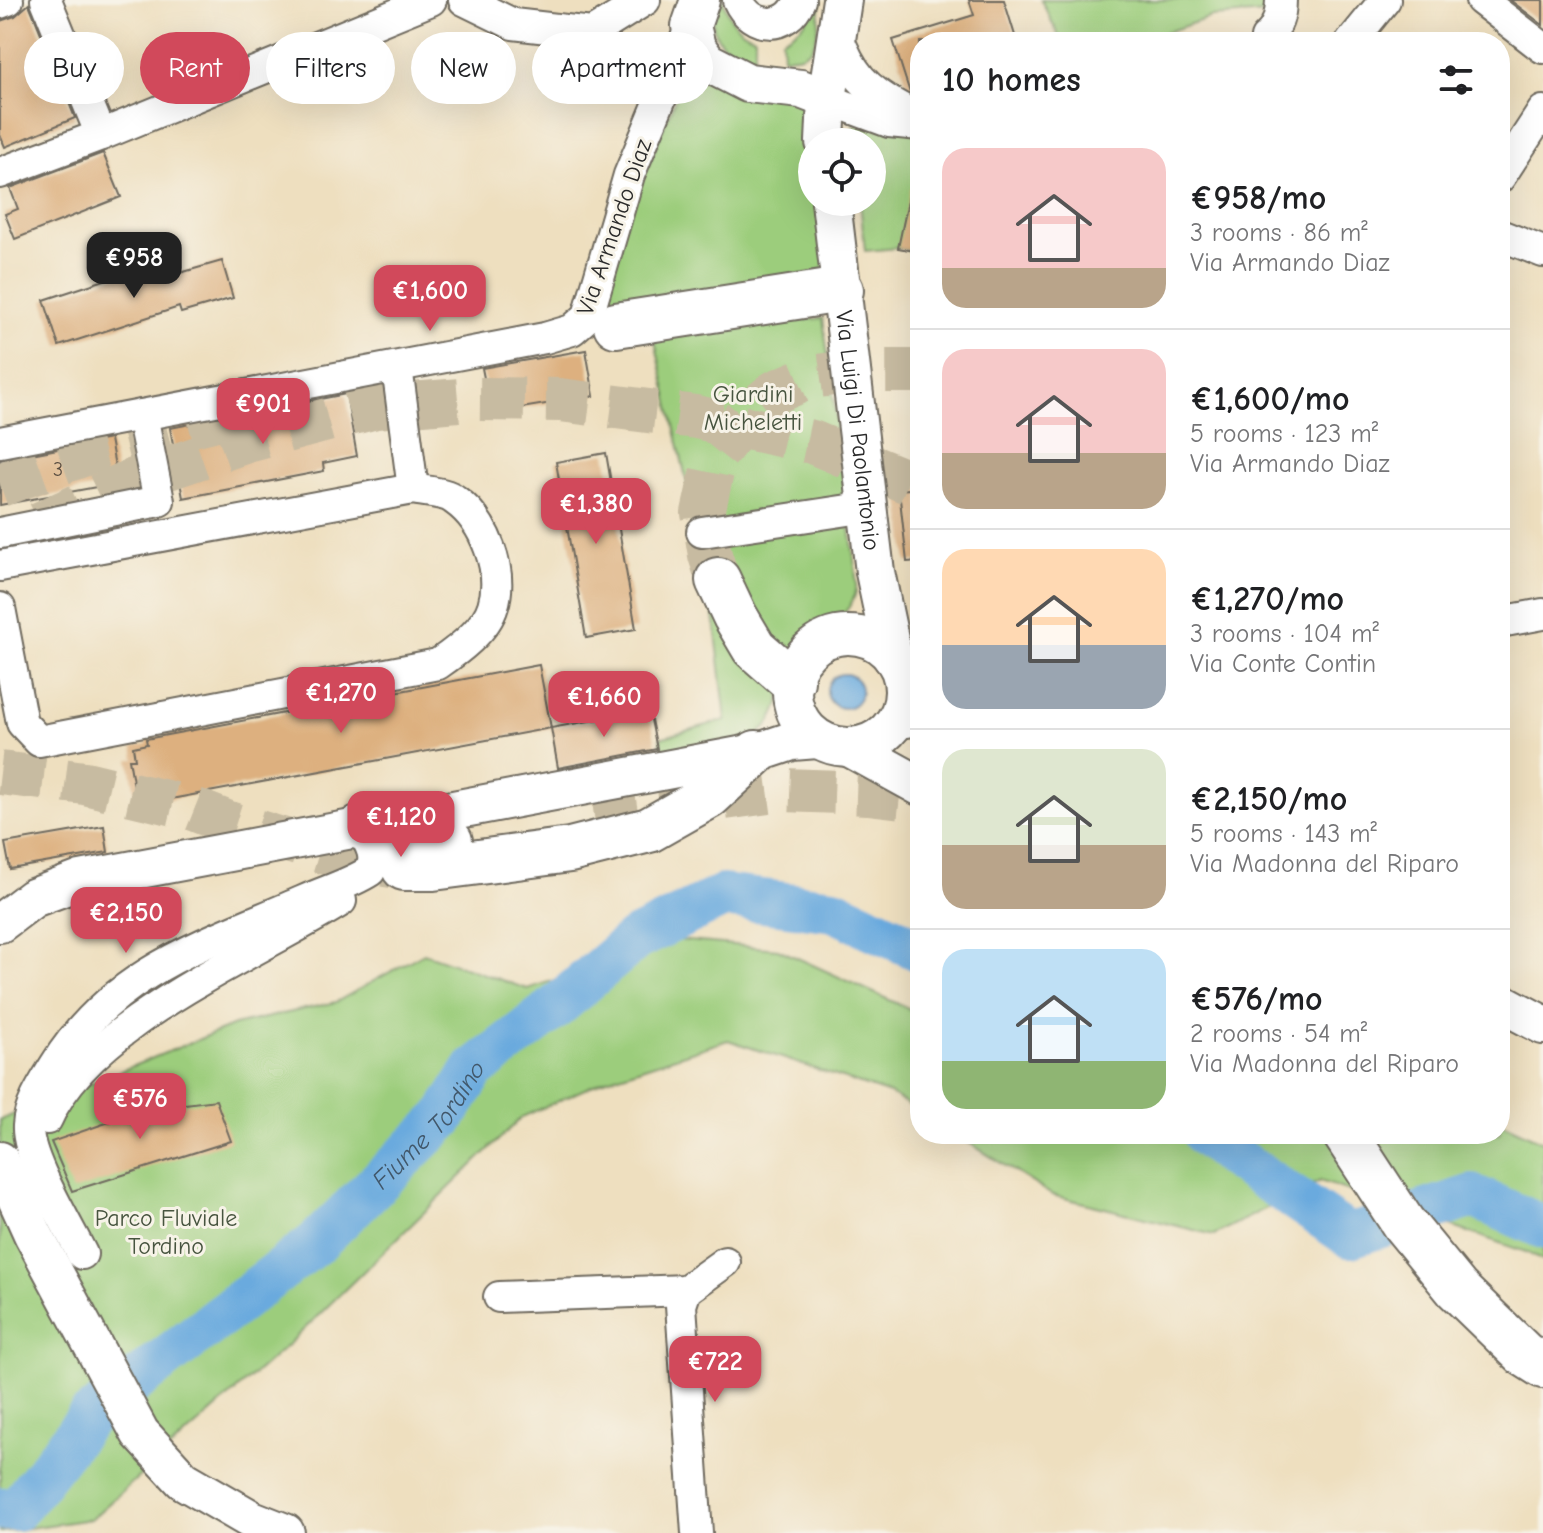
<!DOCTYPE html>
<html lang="en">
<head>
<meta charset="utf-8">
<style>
  :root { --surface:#fff; --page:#f2f2f2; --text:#202124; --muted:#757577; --line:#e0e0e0; --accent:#d1495b }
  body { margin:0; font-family:"Comic Neue",sans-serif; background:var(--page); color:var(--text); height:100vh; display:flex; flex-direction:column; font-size:30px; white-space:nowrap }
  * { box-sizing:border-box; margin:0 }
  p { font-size:26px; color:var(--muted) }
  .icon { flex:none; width:44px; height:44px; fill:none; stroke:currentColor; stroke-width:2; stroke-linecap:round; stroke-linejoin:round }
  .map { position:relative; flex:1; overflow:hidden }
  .panel { position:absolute; left:910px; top:32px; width:600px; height:1112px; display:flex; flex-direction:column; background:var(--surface); border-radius:32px; box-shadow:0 8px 32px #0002 }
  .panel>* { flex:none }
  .hud { position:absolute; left:24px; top:32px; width:760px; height:72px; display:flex; gap:16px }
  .buttons { position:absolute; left:798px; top:128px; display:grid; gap:16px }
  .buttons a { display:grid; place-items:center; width:88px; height:88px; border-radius:50%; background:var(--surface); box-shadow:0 8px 32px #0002; font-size:40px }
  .price { position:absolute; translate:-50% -68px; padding:0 18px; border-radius:16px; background:var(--accent); color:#fff; font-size:26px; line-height:52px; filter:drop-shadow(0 2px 4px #0008) }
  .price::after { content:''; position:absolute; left:50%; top:48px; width:24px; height:18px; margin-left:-12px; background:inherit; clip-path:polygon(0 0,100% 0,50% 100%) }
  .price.on { background:#222; color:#fff }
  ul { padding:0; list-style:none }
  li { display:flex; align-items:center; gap:24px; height:200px; padding:0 32px }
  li+li { border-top:2px solid var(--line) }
  li span { display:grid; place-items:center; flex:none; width:224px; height:160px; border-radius:24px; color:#555 }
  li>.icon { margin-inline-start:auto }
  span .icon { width:96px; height:96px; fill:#fffc; stroke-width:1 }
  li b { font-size:34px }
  h2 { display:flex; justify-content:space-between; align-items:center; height:96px; padding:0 32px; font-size:34px }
  .chip { padding:0 28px; border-radius:36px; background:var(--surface); box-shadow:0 8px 32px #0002; font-size:28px; line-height:72px }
  .chip.on { background:var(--accent); color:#fff }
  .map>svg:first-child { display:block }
  .green { fill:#9ccd7c; stroke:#647c54; stroke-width:2 }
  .water { fill:#6baade; stroke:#4b6a84; stroke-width:2 }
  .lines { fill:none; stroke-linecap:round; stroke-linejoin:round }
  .river { stroke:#6baade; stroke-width:44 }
  .building { fill:#ddb07f }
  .highway-tunnel { stroke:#c7bba1; stroke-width:44; stroke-dasharray:44 22; stroke-linecap:butt }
  .minor-casing { stroke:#6f6a5f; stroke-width:34 }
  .major-casing { stroke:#6f6a5f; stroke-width:42 }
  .highway-casing { stroke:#6f6a5f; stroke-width:48 }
  .minor { stroke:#fff; stroke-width:30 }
  .major { stroke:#fff; stroke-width:38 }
  .highway { stroke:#fff; stroke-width:44 }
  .labels { text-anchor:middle; stroke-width:6; stroke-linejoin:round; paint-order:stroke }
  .number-label { font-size:20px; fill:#584c40 }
  .street-label { font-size:24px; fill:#2b2b2b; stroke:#f7f3e8 }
  .park-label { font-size:24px; fill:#47543f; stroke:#f7f3e8 }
  .water-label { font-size:26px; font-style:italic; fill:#41576a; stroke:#f7f3e8 }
</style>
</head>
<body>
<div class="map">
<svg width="1543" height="1533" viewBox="0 0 1543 1533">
  <rect width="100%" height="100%" fill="#f7f3e8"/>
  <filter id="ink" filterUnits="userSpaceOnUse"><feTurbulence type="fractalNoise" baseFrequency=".0125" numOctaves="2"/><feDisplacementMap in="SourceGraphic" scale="16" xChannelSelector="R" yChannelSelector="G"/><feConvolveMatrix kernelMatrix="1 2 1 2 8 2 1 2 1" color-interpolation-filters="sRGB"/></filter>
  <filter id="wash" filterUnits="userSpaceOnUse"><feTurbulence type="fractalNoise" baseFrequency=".006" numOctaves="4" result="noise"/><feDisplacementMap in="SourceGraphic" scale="32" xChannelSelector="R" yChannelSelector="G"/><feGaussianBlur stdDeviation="1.8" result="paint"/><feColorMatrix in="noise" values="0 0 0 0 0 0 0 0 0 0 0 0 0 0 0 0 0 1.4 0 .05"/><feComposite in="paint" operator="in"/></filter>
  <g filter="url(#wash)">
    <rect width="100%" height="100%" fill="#eedfbf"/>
    <g class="green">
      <path d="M719,0H723C729,18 736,30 755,37V56C735,57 712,42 713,20C713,14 718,6 719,0Z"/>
      <path d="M814,0H821C817,29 822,61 783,56L782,39C799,31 811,20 814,0Z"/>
      <polygon points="1041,0 1269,0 1267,13 1211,17 1138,42 1049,42 1059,36"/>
      <polygon points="696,47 814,93 812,202 831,202 841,290 591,307"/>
      <polygon points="889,122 920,125 920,252 898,248 865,251 860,202 872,202 872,142 855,142 853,126"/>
      <path d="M823,318L854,558C855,569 858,585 855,595C841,633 803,625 790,657C780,683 784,718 758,734C745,742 682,750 662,754L660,738L726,720L711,589L654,337Z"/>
      <polygon points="677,940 778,949 920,1014 920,1112 890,1094 728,1040 607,1079 522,1117 292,1341 91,1519 0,1532 0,1120 234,1025 336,1002 424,953 527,989"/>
      <polygon points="1500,1122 1543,1142 1543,1261 1526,1252 1320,1181 1214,1235 1052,1195 955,1134 1500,1134"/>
    </g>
    <circle class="water" cx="844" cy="691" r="17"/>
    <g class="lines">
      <g class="river">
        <polyline points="1204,1134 1233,1157 1350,1236 1473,1196 1543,1227"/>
        <path id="s1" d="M0,1509H17L89,1417L316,1243L444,1118L474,1070L557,1006L635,939L723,896L834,910L920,950"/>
      </g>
    </g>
    <g id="blocks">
      <g class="building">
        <polygon points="969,0 1004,0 1017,42 920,42 920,107 917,99 910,93 893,40 974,15"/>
        <polygon points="1510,0 1543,0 1543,25"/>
        <polygon points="29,4 75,118 5,147 0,135 0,21 15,16"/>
        <polygon points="103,153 121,197 15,239 5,214 18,209 10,188"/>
        <polygon points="911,187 920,188 920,252 898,248"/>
        <polygon points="222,261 233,298 181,313 179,307 59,346 44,300 147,266 152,281"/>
        <polygon points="586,350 594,396 491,413 482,368"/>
        <polygon points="346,394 357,456 323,463 324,471 183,498 170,428"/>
        <polygon points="110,439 118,483 0,505 0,460"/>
        <polygon points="606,453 636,629 586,638 556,462"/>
        <polygon points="920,488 920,561 907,562 899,490"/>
        <polygon points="539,665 551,728 144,804 142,792 135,793 129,759 135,759 133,747 147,744 146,739"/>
        <polygon points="649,710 657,749 558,768 551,728"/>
        <polygon points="104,826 108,852 10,869 5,843"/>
        <polygon points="153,1095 162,1107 216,1100 231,1141 72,1191 51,1142 115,1120"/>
      </g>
    </g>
  </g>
  <g filter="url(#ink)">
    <use href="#blocks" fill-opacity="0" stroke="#6f6a5f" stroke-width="2"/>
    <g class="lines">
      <g class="highway-tunnel">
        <polyline points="0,485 99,449 271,405"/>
        <polyline points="39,524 131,481 247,441 376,407 471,399 560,400 696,417 812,442 920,487"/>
        <polyline points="718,580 710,555 703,513 716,454 747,415 775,392 810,377 857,371 920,371"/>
        <polyline points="0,773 85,783 191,808 226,822 347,859 404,868"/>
        <polyline points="594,816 783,790 868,793 920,799"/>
      </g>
      <defs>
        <g id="minor">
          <polyline points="46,0 101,135"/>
          <polyline points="464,0 513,24 592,33 645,0"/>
          <path d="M738,0C751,30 788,31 800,0"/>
          <polyline points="1481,0 1543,48"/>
          <polyline points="0,3 8,0"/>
          <path d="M837,34C851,73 865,89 902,109"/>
          <path d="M1266,38C1277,29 1281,14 1281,0"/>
          <polyline points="1351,42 1385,0"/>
          <polyline points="827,99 889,122 920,125"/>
          <polyline points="0,173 101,135 431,0"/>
          <polyline points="1500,177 1543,111"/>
          <polyline points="1500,235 1543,252"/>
          <polyline points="397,367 413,489"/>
          <polyline points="0,442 545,338 572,330 588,316 629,175 691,26"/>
          <polyline points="702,532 868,507"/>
          <polyline points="0,533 159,501 142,415"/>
          <path d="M0,566L413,489C425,492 446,492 455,500C485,521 504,571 493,606C486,630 457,651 438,664L39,741L22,723L0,608"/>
          <polyline points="1500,622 1543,614"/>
          <polyline points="894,724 920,720"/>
          <path d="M47,1119C88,1023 253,956 341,901"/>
          <path d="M82,1254C68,1225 26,1157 28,1126C29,1105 44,1083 55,1065C113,971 207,943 303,901C325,891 350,884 370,871C379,856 368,841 360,827"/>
          <polyline points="499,1297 686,1290"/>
          <polyline points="697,1533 681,1305 686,1290 725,1262"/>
        </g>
        <g id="major">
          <polyline points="700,0 691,26 696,47 707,62 748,83 801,89 827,99"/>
          <polyline points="825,142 827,99 842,0"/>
          <path id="s2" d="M831,202L875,572L893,658"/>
          <circle cx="848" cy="691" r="56"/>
          <polyline points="851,748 920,786"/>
          <polyline points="0,923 33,898 81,880 756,753 792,741 817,739"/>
          <polyline points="1500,1002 1543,1025"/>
          <polyline points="0,1161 33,1234 140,1433 183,1480 252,1520 285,1533"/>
        </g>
        <g id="highway">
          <polyline points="616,325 841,290"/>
          <polyline points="718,580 735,616 754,648 792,681"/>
          <path d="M360,827C390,842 417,847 450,841"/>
          <polyline points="404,868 433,868 570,850 649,830 709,796 756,753"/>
          <polyline points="1345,1134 1403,1223 1457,1289 1524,1354 1543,1366"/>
        </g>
      </defs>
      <use href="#minor" class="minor-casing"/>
      <use href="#major" class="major-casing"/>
      <use href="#highway" class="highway-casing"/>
      <use href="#minor" class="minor"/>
      <use href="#major" class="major"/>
      <use href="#highway" class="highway"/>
    </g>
  </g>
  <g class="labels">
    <g class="number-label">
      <text x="58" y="476">3</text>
    </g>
    <g class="street-label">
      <text transform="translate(614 227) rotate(-71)" y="8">Via Armando Diaz</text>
      <text dy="8" stroke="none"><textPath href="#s2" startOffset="230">Via Luigi Di Paolantonio</textPath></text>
    </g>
    <g class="park-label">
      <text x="753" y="402">Giardini<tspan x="753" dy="28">Micheletti</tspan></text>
      <text x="166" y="1226">Parco Fluviale<tspan x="166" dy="28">Tordino</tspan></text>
    </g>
    <g class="water-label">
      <text dy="9" stroke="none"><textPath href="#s1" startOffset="584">Fiume Tordino</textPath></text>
    </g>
  </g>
</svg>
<div class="buttons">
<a><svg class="icon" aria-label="locate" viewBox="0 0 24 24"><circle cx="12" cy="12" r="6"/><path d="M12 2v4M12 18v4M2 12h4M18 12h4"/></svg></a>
</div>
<b class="price on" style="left:134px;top:300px">€958</b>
<b class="price" style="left:430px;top:333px">€1,600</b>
<b class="price" style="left:263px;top:446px">€901</b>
<b class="price" style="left:596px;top:546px">€1,380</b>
<b class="price" style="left:341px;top:735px">€1,270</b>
<b class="price" style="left:604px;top:739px">€1,660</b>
<b class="price" style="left:401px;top:859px">€1,120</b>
<b class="price" style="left:126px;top:955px">€2,150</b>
<b class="price" style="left:140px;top:1141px">€576</b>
<b class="price" style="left:715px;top:1404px">€722</b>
<div class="hud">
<a class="chip">Buy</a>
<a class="chip on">Rent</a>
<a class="chip">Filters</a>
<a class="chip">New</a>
<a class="chip">Apartment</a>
</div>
<section class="panel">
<h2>10 homes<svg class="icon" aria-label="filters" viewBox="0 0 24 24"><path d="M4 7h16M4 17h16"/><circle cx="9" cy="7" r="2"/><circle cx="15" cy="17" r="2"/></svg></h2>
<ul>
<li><span style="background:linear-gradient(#f6c9c9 75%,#b9a48a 0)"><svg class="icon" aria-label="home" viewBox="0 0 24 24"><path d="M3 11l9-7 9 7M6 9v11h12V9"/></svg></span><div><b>€958/mo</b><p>3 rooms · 86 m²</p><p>Via Armando Diaz</p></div></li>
<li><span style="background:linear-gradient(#f6c9c9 65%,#b9a48a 0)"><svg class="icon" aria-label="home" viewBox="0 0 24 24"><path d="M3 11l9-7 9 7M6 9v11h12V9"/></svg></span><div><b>€1,600/mo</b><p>5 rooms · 123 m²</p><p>Via Armando Diaz</p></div></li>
<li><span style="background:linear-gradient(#ffd9b3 60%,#9aa5b1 0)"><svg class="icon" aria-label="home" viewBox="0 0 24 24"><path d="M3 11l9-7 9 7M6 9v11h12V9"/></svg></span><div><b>€1,270/mo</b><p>3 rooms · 104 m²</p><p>Via Conte Contin</p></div></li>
<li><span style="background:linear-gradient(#dfe7d0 60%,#b9a48a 0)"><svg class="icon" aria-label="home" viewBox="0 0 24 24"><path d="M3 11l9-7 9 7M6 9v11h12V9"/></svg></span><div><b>€2,150/mo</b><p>5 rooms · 143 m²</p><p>Via Madonna del Riparo</p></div></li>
<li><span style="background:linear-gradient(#bfe0f5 70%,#8fb573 0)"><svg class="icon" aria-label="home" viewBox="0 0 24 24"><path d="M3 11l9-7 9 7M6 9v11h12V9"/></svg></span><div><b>€576/mo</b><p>2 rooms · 54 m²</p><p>Via Madonna del Riparo</p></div></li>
</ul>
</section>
</div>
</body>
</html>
